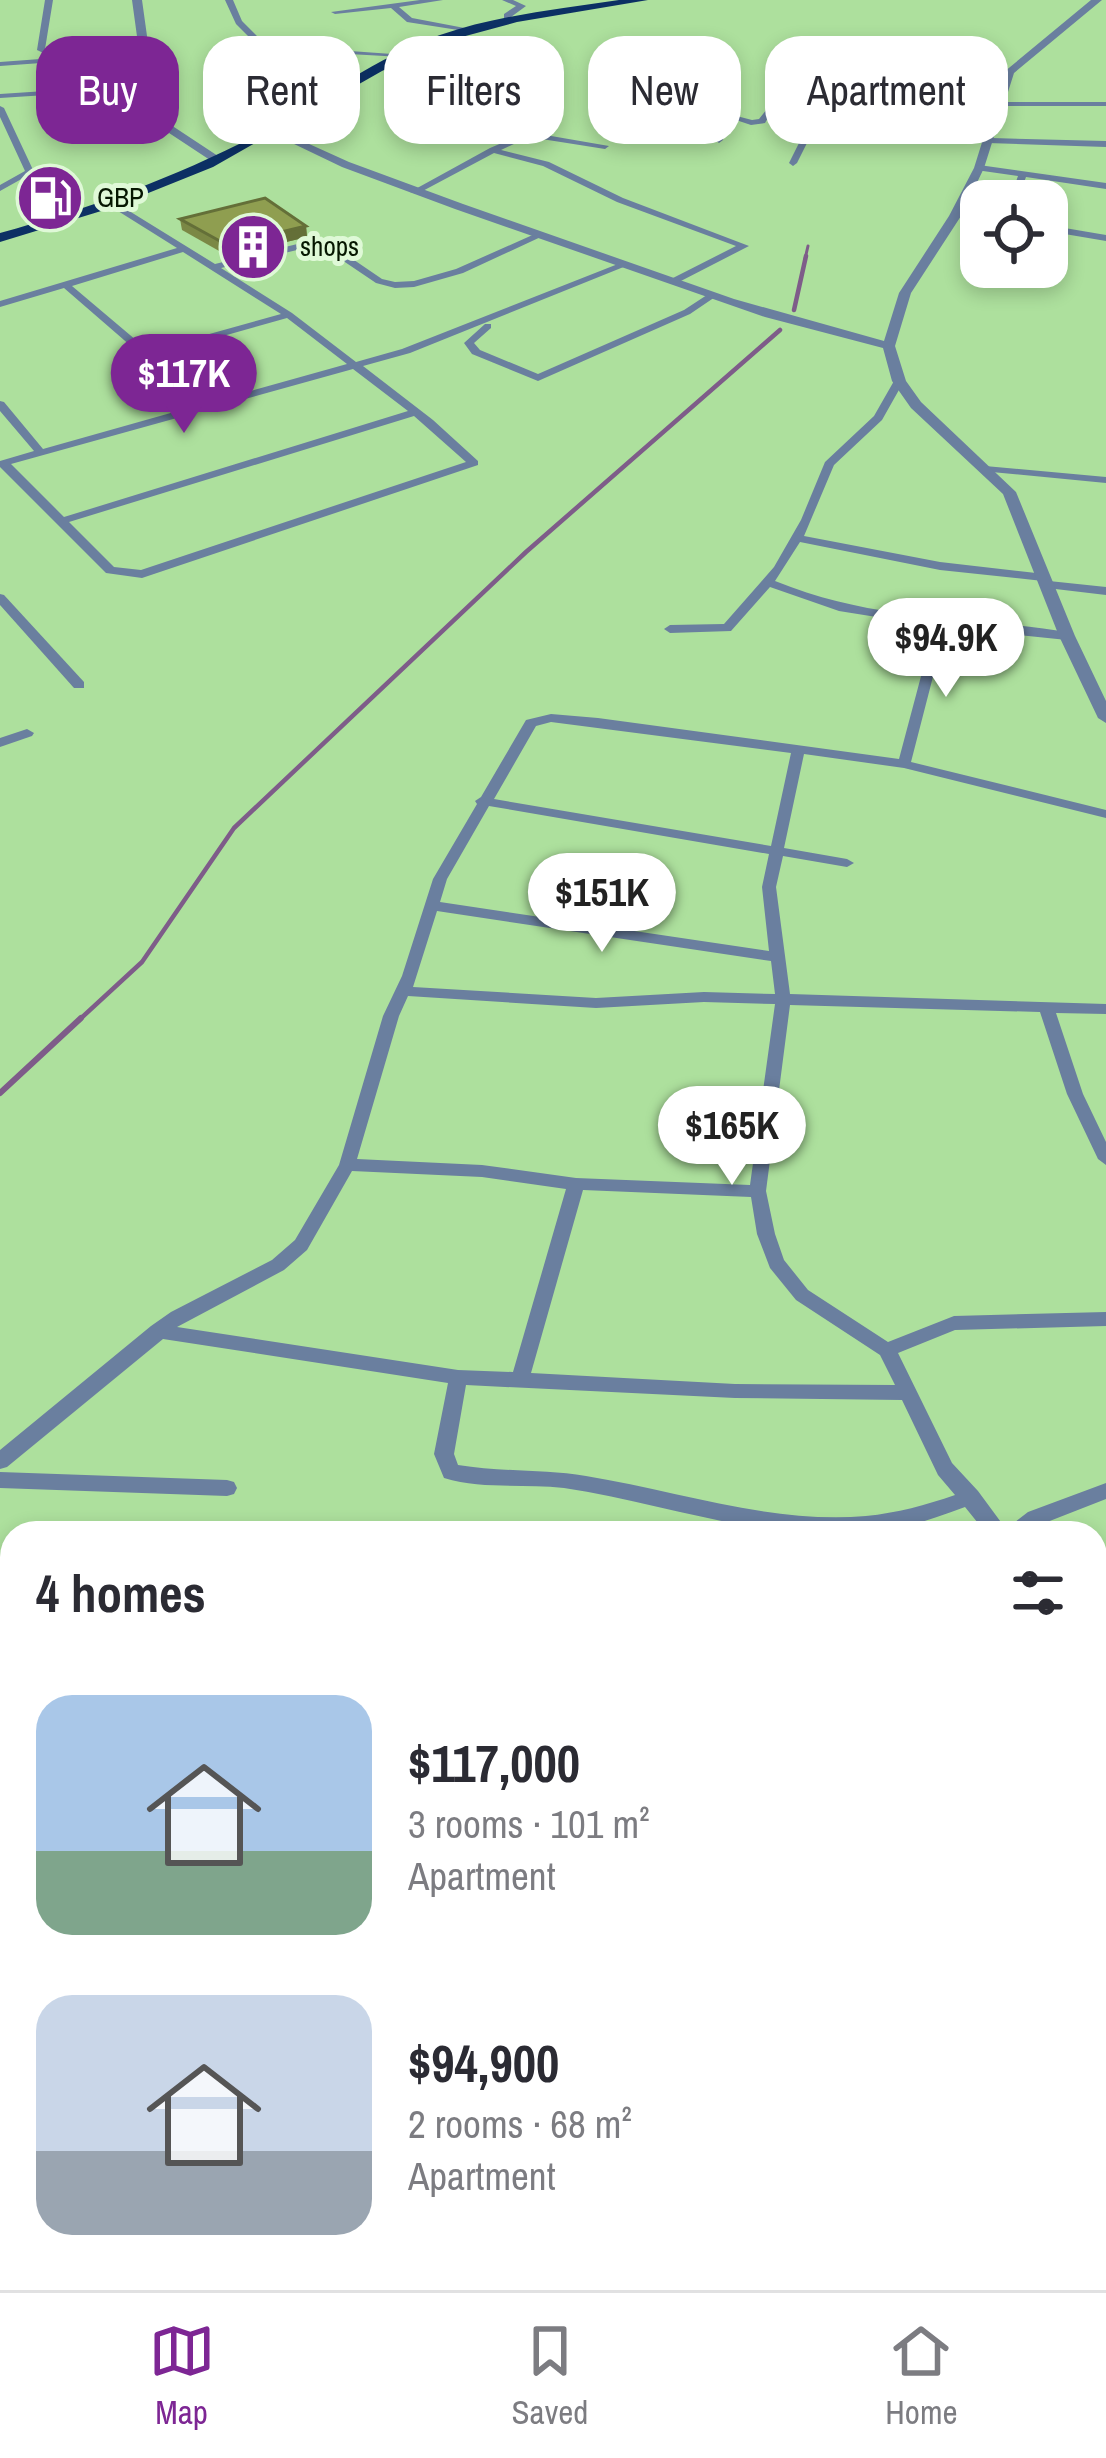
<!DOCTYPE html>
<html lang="en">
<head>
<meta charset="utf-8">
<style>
  :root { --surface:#fff; --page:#f2f2f3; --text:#2b2b33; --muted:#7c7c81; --line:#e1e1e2; --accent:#7d2694 }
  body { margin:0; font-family:"Archivo Narrow",sans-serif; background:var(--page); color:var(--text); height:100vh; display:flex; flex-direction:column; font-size:45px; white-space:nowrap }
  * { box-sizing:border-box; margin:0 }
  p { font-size:39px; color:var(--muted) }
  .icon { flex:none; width:66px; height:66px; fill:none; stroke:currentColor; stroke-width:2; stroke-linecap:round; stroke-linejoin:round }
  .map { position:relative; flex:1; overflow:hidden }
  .details { position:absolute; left:0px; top:1521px; width:1107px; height:771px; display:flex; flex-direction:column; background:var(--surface); border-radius:36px 36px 0 0; box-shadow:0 6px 18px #0003 }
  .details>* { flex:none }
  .banner { position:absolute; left:36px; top:36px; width:1035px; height:108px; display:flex; gap:24px }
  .controls { position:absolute; left:960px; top:180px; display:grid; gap:24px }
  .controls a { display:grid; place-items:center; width:108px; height:108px; border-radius:24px; background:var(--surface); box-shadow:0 6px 18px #0003; font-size:60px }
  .price { position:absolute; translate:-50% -102px; padding:0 27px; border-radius:42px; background:#fff; color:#222; font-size:39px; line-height:78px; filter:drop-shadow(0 3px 6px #0008) }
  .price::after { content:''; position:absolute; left:50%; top:72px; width:36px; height:27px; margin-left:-18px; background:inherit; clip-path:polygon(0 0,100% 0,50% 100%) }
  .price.active { background:var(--accent); color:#fff }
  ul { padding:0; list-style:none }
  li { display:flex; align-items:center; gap:36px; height:300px; padding:0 36px }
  li span { display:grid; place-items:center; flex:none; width:336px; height:240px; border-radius:36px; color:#555 }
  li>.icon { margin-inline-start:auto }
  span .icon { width:144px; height:144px; fill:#fffc; stroke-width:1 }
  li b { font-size:51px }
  h2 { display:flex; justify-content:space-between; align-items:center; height:144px; padding:0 36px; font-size:51px }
  .chip { padding:0 42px; border-radius:36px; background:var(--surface); box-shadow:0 6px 18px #0003; font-size:42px; line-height:108px }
  .chip.active { background:var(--accent); color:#fff }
  .tab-bar { display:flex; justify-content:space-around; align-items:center; height:168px; border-top:3px solid var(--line); background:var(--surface); font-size:33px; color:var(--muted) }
  .tab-bar a { display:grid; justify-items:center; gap:6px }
  .tab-bar .active { color:var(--accent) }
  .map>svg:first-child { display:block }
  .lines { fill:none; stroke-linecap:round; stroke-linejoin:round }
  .stream-far2 { stroke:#7e5c89; stroke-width:3 }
  .stream-far1 { stroke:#7e5c89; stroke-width:4.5 }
  .stream { stroke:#7e5c89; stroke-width:6 }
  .minor { fill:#6a7f9f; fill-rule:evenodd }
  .tertiary { fill:#6a7f9f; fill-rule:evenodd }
  .trunk { fill:#0c3064; fill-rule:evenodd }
  .wall { fill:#7b8845 }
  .shaded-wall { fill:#646f38 }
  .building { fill:#8f9e50; stroke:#646f38; stroke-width:3 }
  .labels { text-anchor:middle; stroke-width:10; stroke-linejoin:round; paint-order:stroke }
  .far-poi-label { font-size:27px; fill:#061701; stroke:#dff9d7; text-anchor:start }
</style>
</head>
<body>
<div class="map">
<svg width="1106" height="2290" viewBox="0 0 1106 2290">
  <rect width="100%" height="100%" fill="#ade09d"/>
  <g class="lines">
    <polyline class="stream-far2" points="805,259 808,246"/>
    <g class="stream-far1">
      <polyline points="794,310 806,256"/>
      <polyline points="78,1021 142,962 234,828 526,552 780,330"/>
    </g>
    <polyline class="stream" points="0,1093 81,1018"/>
    <g class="minor">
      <polygon points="45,0 53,0 45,49 63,58 147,53 151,55 0,66 0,62 54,58 37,50"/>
      <polygon points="225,0 233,0 242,21 266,45 406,55 402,57 261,49 236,24"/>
      <polygon points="420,0 443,0 399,7 412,18 475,30 471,32 407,22 391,8 335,14 331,12"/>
      <polygon points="502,0 513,0 526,6 511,17 510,23 504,23 504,14 516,6"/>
      <polygon points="860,41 895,50 998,64 990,82 972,94 1003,93 1007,95 1003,97 866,103 802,114 789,114 808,141 797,163 793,166 789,163 800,141 781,114 770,114 765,123 751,125 730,118 725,123 723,140 719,143 715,140 717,123 725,113 752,120 759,119 767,109 802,110 866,99 961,94 984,79 990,68 894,54 860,45"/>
      <polygon points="380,65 463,76 467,78 463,80 377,69"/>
      <polygon points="152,84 155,88 0,98 0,94"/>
      <polygon points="998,102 1106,102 1106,106 1001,106"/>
      <polygon points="0,106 4,108 34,172 0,191 0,185 25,171 0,117"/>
      <polygon points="528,132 609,146 605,149 529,137 501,150 549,162 623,198 749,246 677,283 671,283 671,279 736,246 617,202 543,166 494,153 417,194 410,192 490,148"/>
      <polygon points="991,138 1106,141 1106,147 988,143"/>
      <polygon points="979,165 1106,183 1106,189 1026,177 1017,201 1009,201 1018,176 976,170 976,166"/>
      <path d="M113,201L215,264L314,240L335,247L382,279L395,282L414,281L456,269L537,233L545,235L463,273L414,287L395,288L376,283L336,256L314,246L221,268L292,313L356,362L402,349L623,262L631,264L410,353L363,366L433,420L478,461V465L142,578L106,573L0,467V461L34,451L0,411V401L4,402L43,449L199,405L64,288L0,307V301L177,248L110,206L109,204ZM183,252L281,314L170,345L143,346L72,286ZM287,318L347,364L208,403L149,352L170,351ZM353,369L408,411L64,517L11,464ZM414,416L466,462L141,570L114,567L69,522Z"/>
      <polygon points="957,210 981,215 981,221 954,215 953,213"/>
      <polygon points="1047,225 1106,235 1106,241 1047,231"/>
      <polygon points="710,293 718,295 690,314 538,381 472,354 464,343 485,324 491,324 491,328 474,343 480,350 538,374 684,310"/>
      <path d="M899,378L904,381L882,420L834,465L804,536L940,562L1045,574L1051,578L1049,581L1106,587V595L1047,588L1041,584L1043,581L940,570L800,542L775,581C878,623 967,615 1071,633V639L1067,640L951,628L936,665L911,762L1106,810V818L904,768L804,754L784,848L847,859L854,863L847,867L783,856L776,887L790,994L1106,1004V1014L1056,1013L1083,1094L1106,1142V1165L1098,1159L1067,1094L1040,1012L790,1005L766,1191L775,1234L784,1260L808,1290L888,1342L954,1316L1106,1312V1326L955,1330L898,1353L952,1463L978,1491L1006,1529L1028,1512L1106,1483V1499L1042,1524L1029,1533H986L965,1507C933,1519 901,1530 867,1533C764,1542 664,1503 564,1488C524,1483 483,1490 444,1478L434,1454L448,1383L163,1339L7,1467L0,1469V1450L151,1326L171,1312L272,1260L295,1240L339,1165L383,1016L402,976L433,879L477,804L475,801L481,797L526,720L551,714L598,718L899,759L924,665L939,627L839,611L770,587L731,631L670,633L664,629L670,625L724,624L774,567L801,520L825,462L874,416L894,381ZM551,722L791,753L771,846L494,799L536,726ZM489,806L769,854L762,887L769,951L440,902L447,879ZM437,911L771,961L775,994L704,992L596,998L413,987ZM408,996L596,1008L704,1002L775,1004L750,1185L576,1178L482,1165L357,1159L399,1016ZM352,1171L482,1177L566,1189L513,1372L458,1370L177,1327L284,1270L307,1250ZM583,1190L751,1197L757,1234L770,1268L796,1300L880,1355L895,1385L735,1384L531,1373ZM466,1385L735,1398L902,1400L938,1475L955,1495C926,1505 897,1513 866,1516C771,1524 678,1491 586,1476C543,1469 500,1472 458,1465L454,1454Z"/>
      <polygon points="985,466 1106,477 1106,483 981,471 979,469"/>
      <polygon points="0,594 4,595 84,682 84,688 74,688 0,605"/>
      <polygon points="27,729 34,733 32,736 0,747 0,738"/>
      <polygon points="0,1472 227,1480 234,1482 237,1488 234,1494 227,1496 0,1488"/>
      <polygon points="12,1752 12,1772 0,1777 0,1757"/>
      <polygon points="1095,1793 1106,1797 1106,1817 1095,1813"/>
      <polygon points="0,2006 12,2013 12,2041 0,2034"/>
      <polygon points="12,2073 12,2101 0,2108 0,2080"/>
      <polygon points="1095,2156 1106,2160 1106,2184 1095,2180"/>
      <polygon points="203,2280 231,2280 235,2290 207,2290"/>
      <polygon points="259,2280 296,2280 291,2290 254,2290"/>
      <polygon points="539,2280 565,2280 568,2290 542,2290"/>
      <polygon points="899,2280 944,2280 938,2290 893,2290"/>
    </g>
    <g class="tertiary">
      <polygon points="132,0 142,0 157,108 174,127 221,158 221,162 213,162 166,131 147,109"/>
      <polygon points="1091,0 1102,0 1014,73 984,168 961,216 911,293 895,346 906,381 921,402 1016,492 1075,636 1106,701 1106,723 1098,718 1059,636 1003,494 911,408 892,381 883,348 765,317 455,209 342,167 267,131 276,129 349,162 463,204 734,299 884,341 899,293 949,216 974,168 1004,72"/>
    </g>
    <path class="trunk" d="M619,0H648L517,22L447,41L382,71L213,167L111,208L0,242V233C91,208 180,176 264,131C323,99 376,57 440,35C498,15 559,9 619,0Z"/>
  </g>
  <g class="wall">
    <polygon points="30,187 69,199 49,206 32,197"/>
    <polygon points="180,219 306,226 307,237 228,256 182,230"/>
  </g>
  <g class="shaded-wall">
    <polygon points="67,190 69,199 49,206 47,196"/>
    <polygon points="306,226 307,237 228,256 227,245"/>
  </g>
  <g class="building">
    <polygon points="50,181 67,190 47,196 30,187"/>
    <polygon points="265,198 306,226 227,245 180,219"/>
  </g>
  <defs>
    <symbol id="fuel-disc" viewBox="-11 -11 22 22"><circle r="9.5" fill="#7d2694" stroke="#dff9d7"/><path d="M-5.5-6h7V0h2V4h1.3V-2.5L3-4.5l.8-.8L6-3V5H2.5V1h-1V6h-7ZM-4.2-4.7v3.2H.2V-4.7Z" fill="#fff"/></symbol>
    <symbol id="building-disc" viewBox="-11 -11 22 22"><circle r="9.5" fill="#7d2694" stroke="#dff9d7"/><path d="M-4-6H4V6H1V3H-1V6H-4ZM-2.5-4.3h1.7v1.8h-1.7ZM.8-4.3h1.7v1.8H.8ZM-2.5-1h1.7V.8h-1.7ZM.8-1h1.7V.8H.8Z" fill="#fff"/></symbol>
  </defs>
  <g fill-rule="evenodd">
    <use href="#fuel-disc" x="12" y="160" width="76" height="76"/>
    <use href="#building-disc" x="215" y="209" width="76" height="76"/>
  </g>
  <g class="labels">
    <g class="far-poi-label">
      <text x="97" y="207">GBP</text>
      <text x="300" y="256">shops</text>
    </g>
  </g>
</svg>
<div class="controls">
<a><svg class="icon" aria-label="locate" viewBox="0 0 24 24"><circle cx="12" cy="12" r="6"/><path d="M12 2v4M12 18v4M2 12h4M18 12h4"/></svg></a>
</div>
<b class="price active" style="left:184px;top:436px">$117K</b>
<b class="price" style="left:946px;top:700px">$94.9K</b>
<b class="price" style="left:602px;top:955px">$151K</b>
<b class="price" style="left:732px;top:1188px">$165K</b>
<div class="banner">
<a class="chip active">Buy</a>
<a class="chip">Rent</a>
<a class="chip">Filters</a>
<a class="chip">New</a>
<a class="chip">Apartment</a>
</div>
<section class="details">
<h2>4 homes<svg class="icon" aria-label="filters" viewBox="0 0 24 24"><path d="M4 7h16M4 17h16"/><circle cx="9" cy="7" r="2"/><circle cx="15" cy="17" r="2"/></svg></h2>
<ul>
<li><span style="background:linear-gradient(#a9c7e8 65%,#7fa58c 0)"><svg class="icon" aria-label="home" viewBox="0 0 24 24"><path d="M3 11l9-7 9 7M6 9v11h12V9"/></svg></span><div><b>$117,000</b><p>3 rooms · 101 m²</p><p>Apartment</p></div></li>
<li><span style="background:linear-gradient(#c9d6e8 65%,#9aa5b1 0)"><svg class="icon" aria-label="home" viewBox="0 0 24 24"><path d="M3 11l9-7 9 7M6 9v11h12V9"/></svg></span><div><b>$94,900</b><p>2 rooms · 68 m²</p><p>Apartment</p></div></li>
</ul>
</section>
</div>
<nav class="tab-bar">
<a class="active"><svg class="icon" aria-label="map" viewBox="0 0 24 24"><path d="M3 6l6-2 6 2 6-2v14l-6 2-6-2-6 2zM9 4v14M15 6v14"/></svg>Map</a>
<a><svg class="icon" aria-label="saved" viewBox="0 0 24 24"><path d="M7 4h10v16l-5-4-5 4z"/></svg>Saved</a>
<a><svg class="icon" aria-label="home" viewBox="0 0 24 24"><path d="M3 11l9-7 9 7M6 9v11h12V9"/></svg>Home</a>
</nav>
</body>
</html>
